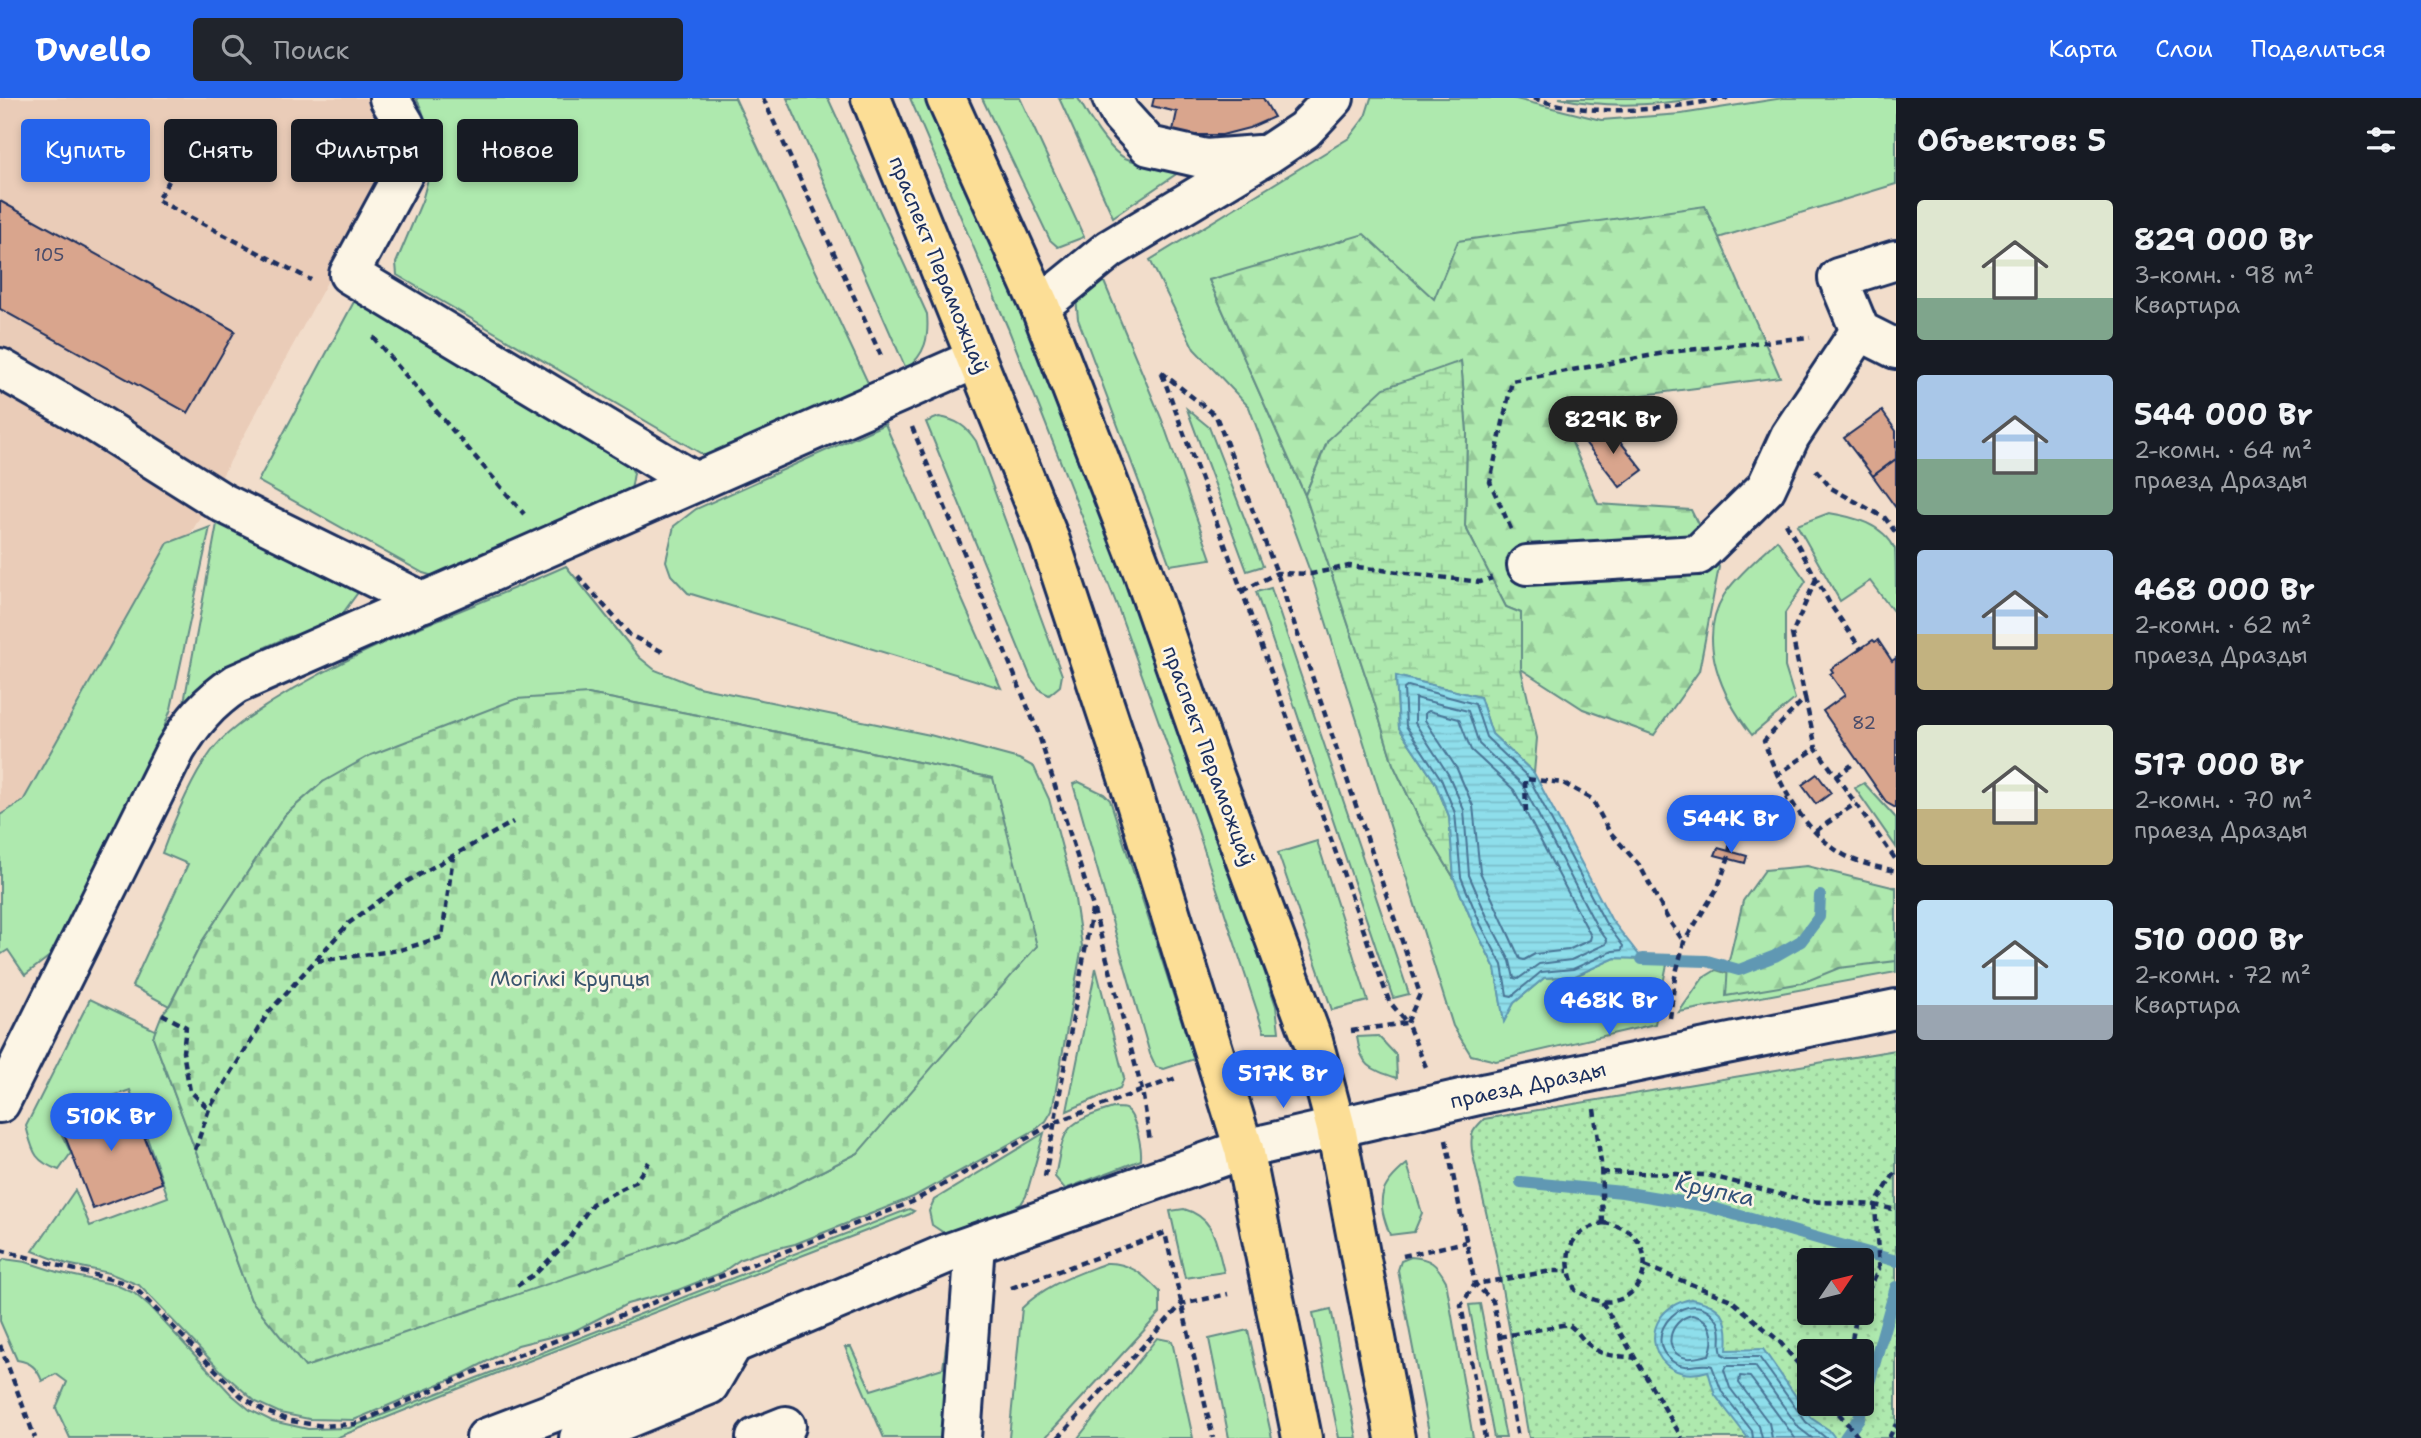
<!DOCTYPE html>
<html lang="ru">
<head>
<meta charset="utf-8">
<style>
  :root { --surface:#171b24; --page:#20242c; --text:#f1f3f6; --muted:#9ea1a6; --accent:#2563eb }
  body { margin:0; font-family:"Shantell Sans",sans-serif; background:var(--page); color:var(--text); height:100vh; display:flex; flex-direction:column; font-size:26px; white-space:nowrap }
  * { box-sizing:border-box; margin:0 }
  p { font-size:23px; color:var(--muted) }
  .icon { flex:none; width:38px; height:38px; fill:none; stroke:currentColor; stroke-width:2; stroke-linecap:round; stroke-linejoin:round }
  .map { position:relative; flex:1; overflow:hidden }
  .sheet { display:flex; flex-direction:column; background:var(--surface); width:525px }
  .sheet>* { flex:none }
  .banner { position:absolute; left:21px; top:21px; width:665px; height:63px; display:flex; gap:14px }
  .needle { width:46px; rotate:55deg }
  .controls { position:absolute; left:1797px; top:1150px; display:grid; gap:14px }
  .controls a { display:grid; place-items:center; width:77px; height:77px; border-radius:7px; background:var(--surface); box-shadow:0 4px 10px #0003; font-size:35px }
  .price { position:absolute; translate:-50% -60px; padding:0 16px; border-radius:24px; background:var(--accent); color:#fff; font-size:23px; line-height:46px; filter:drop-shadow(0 2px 4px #0008) }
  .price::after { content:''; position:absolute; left:50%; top:42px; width:21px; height:16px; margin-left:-10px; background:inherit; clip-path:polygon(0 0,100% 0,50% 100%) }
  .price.current { background:#222; color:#fff }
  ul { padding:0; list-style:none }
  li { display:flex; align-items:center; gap:21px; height:175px; padding:0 21px }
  li span { display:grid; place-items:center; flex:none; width:196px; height:140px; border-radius:7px; color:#555 }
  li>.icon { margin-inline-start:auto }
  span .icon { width:84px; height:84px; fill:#fffc; stroke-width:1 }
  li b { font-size:30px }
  h2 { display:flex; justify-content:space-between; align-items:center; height:84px; padding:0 21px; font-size:30px }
  .chip { padding:0 24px; border-radius:7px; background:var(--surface); box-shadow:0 4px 10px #0003; font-size:24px; line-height:63px }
  .chip.current { background:var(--accent); color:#fff }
  header { display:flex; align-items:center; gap:42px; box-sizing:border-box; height:98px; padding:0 35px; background:var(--accent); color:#fff }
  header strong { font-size:33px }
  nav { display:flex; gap:38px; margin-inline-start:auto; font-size:24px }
  .search { width:490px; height:63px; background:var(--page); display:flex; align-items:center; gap:18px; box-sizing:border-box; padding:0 24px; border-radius:7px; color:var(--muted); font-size:26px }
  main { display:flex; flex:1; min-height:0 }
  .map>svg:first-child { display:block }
  .built { fill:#eaccb8 }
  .grass { fill:#aee9ae; stroke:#648c86; stroke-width:2 }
  .forest { fill:url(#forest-firs); stroke:#648c86; stroke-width:2 }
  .wetland { fill:url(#wetland-marsh); stroke:#648c86; stroke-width:2 }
  .cemetery { fill:url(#cemetery-stones); stroke:#648c86; stroke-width:2 }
  .park { fill:url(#park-dots); stroke:#648c86; stroke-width:2; fill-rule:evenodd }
  .water { fill:url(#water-rules); stroke:#6098b3; stroke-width:2 }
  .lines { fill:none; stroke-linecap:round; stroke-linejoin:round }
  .shore { stroke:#497596; stroke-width:2 }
  .stream { stroke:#6098b3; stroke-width:12 }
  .building { fill:#d9a58d; stroke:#1b2f5e; stroke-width:2 }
  .minor-casing { stroke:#1b2f5e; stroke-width:44 }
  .major-casing { stroke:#1b2f5e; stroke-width:44 }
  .path { stroke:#1b2f5e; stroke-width:4.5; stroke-dasharray:7 5; stroke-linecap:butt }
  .minor { stroke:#fcf5e5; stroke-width:38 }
  .major { stroke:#fcde96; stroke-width:38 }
  .labels { text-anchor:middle; stroke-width:5; stroke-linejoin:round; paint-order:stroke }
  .number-label { font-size:18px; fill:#4a4c6a }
  .street-label { font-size:21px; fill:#1b2f5e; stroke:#fcf5e5 }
  .park-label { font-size:21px; fill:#38546e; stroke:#fcf5e5 }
  .water-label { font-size:23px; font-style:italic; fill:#32527a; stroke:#fcf5e5 }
</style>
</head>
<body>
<header>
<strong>Dwello</strong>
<div class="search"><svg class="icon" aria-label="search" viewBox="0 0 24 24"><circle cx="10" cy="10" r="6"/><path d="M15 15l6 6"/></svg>Поиск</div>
<nav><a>Карта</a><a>Слои</a><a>Поделиться</a></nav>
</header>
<main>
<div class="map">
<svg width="1896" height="1340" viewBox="0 0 1896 1340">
  <defs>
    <pattern id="forest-firs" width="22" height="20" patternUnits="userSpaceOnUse" patternTransform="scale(1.75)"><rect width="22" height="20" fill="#aee9ae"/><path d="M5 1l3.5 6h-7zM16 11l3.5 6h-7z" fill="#95c898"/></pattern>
    <pattern id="wetland-marsh" width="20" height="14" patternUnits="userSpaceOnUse" patternTransform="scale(1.75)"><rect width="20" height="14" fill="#aee9ae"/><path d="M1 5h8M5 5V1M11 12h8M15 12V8" fill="none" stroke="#95c898"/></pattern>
    <pattern id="cemetery-stones" width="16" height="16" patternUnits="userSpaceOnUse" patternTransform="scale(1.75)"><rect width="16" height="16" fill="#aee9ae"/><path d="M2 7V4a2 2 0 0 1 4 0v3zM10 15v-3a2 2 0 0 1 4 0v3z" fill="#95c898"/></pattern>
    <pattern id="park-dots" width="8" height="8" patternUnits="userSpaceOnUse" patternTransform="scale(1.75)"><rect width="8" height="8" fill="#aee9ae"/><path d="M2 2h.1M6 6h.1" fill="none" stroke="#95c898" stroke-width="1.8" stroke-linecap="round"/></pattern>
    <pattern id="water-rules" width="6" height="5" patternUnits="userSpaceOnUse" patternTransform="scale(1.75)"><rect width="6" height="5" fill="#8edeeb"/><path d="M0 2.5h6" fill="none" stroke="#7abfcc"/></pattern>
  </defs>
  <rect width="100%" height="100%" fill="#f2ddcb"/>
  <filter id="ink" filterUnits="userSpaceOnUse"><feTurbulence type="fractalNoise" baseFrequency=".0143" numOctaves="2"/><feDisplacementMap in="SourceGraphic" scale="14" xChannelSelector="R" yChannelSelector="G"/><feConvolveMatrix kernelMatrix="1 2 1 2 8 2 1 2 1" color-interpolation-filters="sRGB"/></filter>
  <g filter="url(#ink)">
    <polygon class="built" points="0,0 376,0 393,30 391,66 46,703 0,730"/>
    <g class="grass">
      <polygon points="416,0 735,0 869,287 707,359 397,177 396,165 422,103 434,59 422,12"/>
      <path d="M787,0H828L927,216C929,239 926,256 906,271Z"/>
      <path d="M910,0H925C958,74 994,147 1025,222C1116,448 1199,677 1276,908L1279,934H1264L1196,727L1118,510L1008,230Z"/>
      <polygon points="982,0 1020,0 1084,139 1058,149 1050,142"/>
      <path d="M1059,0H1078C1087,17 1108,52 1125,60C1144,68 1165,69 1185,70L1113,119Z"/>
      <polygon points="1371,0 1512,0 1601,22 1681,16 1783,0 1896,0 1896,86 1718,140 1704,109 1434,202 1209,182 1305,397 1373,600 1393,666 1421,725 1454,780 1474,828 1495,870 1504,923 1514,905 1544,880 1575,878 1615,860 1668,861 1655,926 1496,963 1471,957 1453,928 1311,476 1249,309 1194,251 1150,162 1349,40 1365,19"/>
      <path d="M1559,0H1699C1653,8 1605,10 1559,0Z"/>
      <polygon points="1097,167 1162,322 1211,461 1170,467 1078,221 1076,200"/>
      <polygon points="356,200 627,364 634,375 631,392 447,478 433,478 423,475 258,383"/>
      <polygon points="1187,311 1209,329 1263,468 1247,473"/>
      <path d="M939,319C957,322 966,328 976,343L1062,577L1060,588L1049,597L1041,593L1031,580L926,324Z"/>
      <polygon points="885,326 1001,590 688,495 671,477 666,463 674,428 696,411"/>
      <polygon points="219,415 359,493 343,515 317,533 288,539 257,553 234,568 182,615"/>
      <path d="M1829,415C1854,419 1883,426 1895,451C1896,461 1896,504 1896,517L1870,483L1840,503L1797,427Z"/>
      <polygon points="210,429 171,611 155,653 64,847 25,877 8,852 0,857 0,717 23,703 168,445"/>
      <path d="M1777,442L1806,483L1785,515V569L1795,601L1752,637C1722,599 1696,542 1724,497C1738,476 1760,459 1777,442Z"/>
      <path d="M566,468L639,559L655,572L698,589L930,637L1019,661L1034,669L1049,701L1074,795L1082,848L1052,1013L1046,1023L1035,1032L913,1099L795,1146L758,1155L741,1161L721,1175L678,1192L627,1206L574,1233L518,1247L463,1276L354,1322L309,1321L280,1315L256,1304L223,1275L139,1187L109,1175L67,1166L33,1153L75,1092L90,1128L168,1099L130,992L53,1019L71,1055L59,1072C33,1063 33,1053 26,1028L90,901L157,933L153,939L251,1202L676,1142L759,1105L858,1055L993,680L697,617L588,596L323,684L285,717L203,842L169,908L132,888L188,766L162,755C173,725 192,680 211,654C226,633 251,618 272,604C363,546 468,512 566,468Z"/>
      <polygon points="1271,490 1409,896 1393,900 1256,494"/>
      <polygon points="1079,684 1104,696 1110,702 1194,961 1164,971 1156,969 1150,956 1073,686"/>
      <polygon points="1864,685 1896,720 1896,749 1855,690"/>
      <polygon points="1317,743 1368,903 1332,912 1278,755"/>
      <polygon points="1850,788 1896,789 1896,874 1679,914 1703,880 1716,872 1739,879"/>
      <polygon points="1096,870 1124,980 1120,990 1067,1013"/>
      <path d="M1378,938L1396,957L1397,980C1370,971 1361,968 1357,939Z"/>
      <path d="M1113,1010C1115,1010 1124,1010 1125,1011C1136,1016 1142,1051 1141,1062L1065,1091L1055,1079C1065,1029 1062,1026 1113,1010Z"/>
      <polygon points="1044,1035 1026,1098 1021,1106 960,1135 944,1135 932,1127 929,1113 934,1102"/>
      <path d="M1407,1066L1422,1115L1414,1134L1390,1137C1377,1103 1377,1090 1407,1066Z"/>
      <path d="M909,1111L914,1113L910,1116L500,1274L336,1340H70L56,1310L67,1284L56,1276L42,1283C37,1270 31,1264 17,1262L0,1223V1166L4,1161L26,1164L57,1174L116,1187L134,1195L150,1209L231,1296L250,1312L272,1323L308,1331L349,1330Z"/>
      <path d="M1184,1111C1216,1120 1216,1146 1224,1174L1185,1180L1170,1113Z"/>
      <path d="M1411,1159C1430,1160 1437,1166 1446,1183L1473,1340H1430L1398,1172L1401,1163Z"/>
      <path d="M1106,1165C1130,1164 1144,1177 1160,1194V1215L1045,1340H1009L1022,1210C1046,1186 1076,1177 1106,1165Z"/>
      <polygon points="1480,1206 1506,1340 1494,1340 1469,1207"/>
      <polygon points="1331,1211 1357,1340 1339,1340 1313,1215"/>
      <polygon points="951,1213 942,1340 884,1340 845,1249 851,1249 871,1292 943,1270"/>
      <polygon points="1248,1232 1272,1340 1229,1340 1209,1241"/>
      <polygon points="1157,1240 1172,1243 1193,1340 1078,1340"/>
    </g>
    <g class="forest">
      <polygon points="1705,108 1780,279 1613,301 1568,335 1598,406 1691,412 1719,469 1699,573 1654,637 1583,611 1521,571 1521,515 1506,509 1465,428 1467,335 1461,263 1328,342 1305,397 1209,182 1364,136 1434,201 1458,143"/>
      <polygon points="1807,768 1896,790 1896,863 1839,870 1802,885 1726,898 1728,867 1743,803 1765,772"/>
    </g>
    <polygon class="wetland" points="1461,263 1467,335 1465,428 1506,509 1521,515 1521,571 1537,640 1534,675 1492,636 1480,599 1396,578 1399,630 1435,684 1449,718 1454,780 1421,725 1393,666 1373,600 1305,397 1328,342 1384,290"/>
    <polygon class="cemetery" points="588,596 697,617 993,680 1037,848 858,1055 759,1105 676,1142 305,1269 251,1202 153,939 162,916 170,907 203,842 285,717 323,684 371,657 516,601"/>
    <path class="park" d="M1896,952V1340H1529L1496,1157L1472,1053C1470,1035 1472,1033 1484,1021ZM1810,1162H1862V1214H1810ZM1810,1253H1862V1306H1810Z"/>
    <g class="water">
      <polygon points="1396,578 1480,599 1492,636 1534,675 1611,821 1642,861 1615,860 1575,878 1544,880 1514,905 1504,924 1495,870 1474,828 1454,780 1449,718 1435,684 1399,630"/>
      <path d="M1691,1201C1724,1207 1730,1221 1727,1252L1763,1251L1811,1320L1829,1332L1835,1340H1748L1715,1297L1708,1273C1651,1291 1630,1214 1691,1201Z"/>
    </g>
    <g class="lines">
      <g class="shore">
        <polygon points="1408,588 1475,606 1486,639 1529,680 1605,824 1623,848 1622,852 1613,853 1573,871 1541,874 1512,898 1507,897 1502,867 1480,825 1461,779 1455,715 1441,681 1406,628 1404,591"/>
        <polygon points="1415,600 1468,613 1479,646 1522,686 1597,829 1607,842 1606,846 1571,862 1539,866 1518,881 1514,880 1510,863 1488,821 1469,777 1464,712 1448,676 1415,625"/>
        <polygon points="1429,613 1459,621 1471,652 1514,692 1591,838 1590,842 1568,852 1535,856 1524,862 1520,861 1480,774 1473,708 1457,671 1425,622 1425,615"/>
        <path d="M1692,1217C1713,1221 1716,1240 1709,1257C1702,1258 1695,1261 1687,1260C1661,1256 1668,1222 1692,1217Z"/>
        <path d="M1753,1340L1752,1333L1722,1294L1712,1268C1701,1263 1688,1273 1675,1265C1633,1239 1693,1180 1718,1224C1724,1235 1718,1245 1722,1256L1728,1259H1759L1806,1324L1826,1340"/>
        <polyline points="1762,1340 1759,1328 1730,1290 1724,1272 1726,1268 1755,1268 1799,1330 1812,1340"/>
        <polyline points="1772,1340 1769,1325 1739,1285 1740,1278 1750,1279 1795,1340"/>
      </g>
      <g class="stream">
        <polyline points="1642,861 1707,863 1739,872 1775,858 1801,843 1819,819 1820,798"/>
        <polyline points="1521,1084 1622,1094 1706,1108 1896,1163"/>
        <polyline points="1845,1340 1859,1320 1896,1189"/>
      </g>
    </g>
    <g class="building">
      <polygon points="1154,0 1263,0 1274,19 1249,30 1222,37 1172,37 1177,14 1152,8"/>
      <polygon points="0,103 235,233 188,315 0,211"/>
      <polygon points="1882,313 1896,333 1896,361 1873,378 1844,340"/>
      <polygon points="1606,326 1643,372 1620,389 1584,343"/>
      <polygon points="1896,361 1896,410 1873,378"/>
      <polygon points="1873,542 1875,544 1878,542 1892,563 1896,560 1896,710 1887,705 1823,613 1845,597 1830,576 1833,574 1831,571"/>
      <polygon points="1817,676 1831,695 1816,706 1802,687"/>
      <polygon points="1718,750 1747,758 1745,765 1715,757"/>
      <polygon points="129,999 162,1085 93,1111 60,1025"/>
    </g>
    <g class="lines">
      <defs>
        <g id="minor">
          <polyline points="389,0 405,27 407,69 349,176 695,384"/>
          <polyline points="1112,0 1120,16 1149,48 1206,61 1259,57"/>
          <polyline points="1896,162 1838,180 1860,233 1896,251"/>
          <polyline points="1040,208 1110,151 1268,56 1304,32 1334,0"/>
          <polyline points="0,270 91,322 223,405 424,504"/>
          <polyline points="1527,467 1698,457 1766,390 1790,338 1860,233"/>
          <path d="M0,1005L176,651C192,624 209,604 236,586L976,261"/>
          <polyline points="486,1340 733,1246 946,1156 1244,1051 1487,995 1896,911"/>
          <polyline points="579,1340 709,1287 733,1246"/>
          <polyline points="756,1340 786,1328"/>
          <polyline points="961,1340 975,1146"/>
        </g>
        <g id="major">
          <polyline points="871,0 1050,443 1121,657 1244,1051 1302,1340"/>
          <polyline points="946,0 1040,208 1143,474 1214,677 1313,943 1336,1030 1395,1340"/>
        </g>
      </defs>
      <use href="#minor" class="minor-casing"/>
      <use href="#major" class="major-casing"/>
      <g class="path">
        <polyline points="763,0 882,260"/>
        <path d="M1533,0C1597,21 1664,11 1728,0"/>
        <polyline points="169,83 157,102 311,182"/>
        <polyline points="373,239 524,416"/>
        <polyline points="1161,274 1216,318 1277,475 1420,896 1407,925 1426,969"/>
        <polyline points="1162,276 1242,493 1389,903 1407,925"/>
        <polyline points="912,329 1038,634 1093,809 1142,992 1150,1043"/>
        <polyline points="1816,372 1831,390 1885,420 1896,435"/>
        <polyline points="1786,425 1830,506 1861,551"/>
        <polyline points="1511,431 1490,384 1512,283 1670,254 1810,239"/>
        <polyline points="578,478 630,537 665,555"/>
        <path d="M1816,481L1792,536L1805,600L1764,643C1779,686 1800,728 1839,754C1856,765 1877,769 1896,773"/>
        <polyline points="1242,493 1277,475 1311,476 1349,468 1480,484 1492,480"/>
        <polyline points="1805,600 1816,650 1896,762"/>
        <polyline points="1776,678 1816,650"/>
        <polyline points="1836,678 1853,666"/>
        <polyline points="1526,714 1525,681 1563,685 1592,701 1609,733 1640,768 1668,821 1684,844"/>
        <polyline points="1816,733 1856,705"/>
        <polyline points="317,863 400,852 442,839 453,758"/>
        <polyline points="162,916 186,929 183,954 190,993 209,1011"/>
        <polyline points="1670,920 1675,879 1684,844 1718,789 1728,761 1734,727 1788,701"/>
        <polyline points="1351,933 1406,925"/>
        <polyline points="1594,1011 1601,1065 1603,1125"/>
        <polyline points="1446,1042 1475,1186 1493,1203 1518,1340"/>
        <polyline points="195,1052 209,1011 268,915 349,825 401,787 513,724"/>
        <polyline points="1601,1074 1708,1077 1806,1103 1875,1107 1896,1112"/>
        <polyline points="1045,1079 1092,812"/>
        <path d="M1603,1125C1667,1132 1650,1211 1600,1203C1591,1202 1583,1196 1575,1192C1562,1158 1566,1135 1603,1125Z"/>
        <polyline points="0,1152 121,1184 137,1192 241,1298 264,1313 291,1323 323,1328 355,1326 467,1277 912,1104 1056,1024 1179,979"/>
        <polyline points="1403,1158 1466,1144"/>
        <polyline points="1645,1168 1731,1202 1779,1243 1810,1280"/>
        <polyline points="517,1188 536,1175 566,1145 592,1106 635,1084 649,1064"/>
        <polyline points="1011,1190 1165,1135 1213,1340"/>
        <polyline points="1602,1204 1682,1340"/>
        <polyline points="1862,1204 1879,1171 1875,1107 1896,1073"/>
        <path d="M1499,1239L1567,1226C1578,1232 1582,1243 1592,1249C1605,1260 1620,1257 1635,1260"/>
        <polyline points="0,1247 35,1340"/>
        <polyline points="1850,1253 1857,1214"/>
        <polyline points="1831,1306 1859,1340"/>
        <polyline points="1058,1340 1182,1206 1228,1196"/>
        <polyline points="1485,1340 1461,1207 1475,1186 1552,1173 1568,1173"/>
        <polyline points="1889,1340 1896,1326"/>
      </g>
      <use href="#minor" class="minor"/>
      <use href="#major" class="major"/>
    </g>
  </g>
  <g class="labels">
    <g class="number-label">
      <text x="49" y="163">105</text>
      <text x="1864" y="631">82</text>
    </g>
    <g class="street-label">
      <text transform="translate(939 167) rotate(68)" y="7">праспект Пераможцаў</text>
      <text transform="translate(1209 658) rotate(70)" y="7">праспект Пераможцаў</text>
      <text transform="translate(1528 987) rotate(-12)" y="7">праезд Дразды</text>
    </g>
    <g class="park-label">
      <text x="570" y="888">Могілкі Крупцы</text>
    </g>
    <g class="water-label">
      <text transform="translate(1715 1092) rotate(12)" y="8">Крупка</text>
    </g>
  </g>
</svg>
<div class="controls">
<a><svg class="needle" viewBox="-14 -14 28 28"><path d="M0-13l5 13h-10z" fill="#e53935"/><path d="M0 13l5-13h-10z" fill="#9ea1a6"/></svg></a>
<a><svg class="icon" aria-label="layers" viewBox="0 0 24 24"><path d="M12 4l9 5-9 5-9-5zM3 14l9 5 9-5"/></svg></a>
</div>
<b class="price current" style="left:1613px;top:358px">829K Br</b>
<b class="price" style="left:1731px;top:757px">544K Br</b>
<b class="price" style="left:1609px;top:939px">468K Br</b>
<b class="price" style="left:1283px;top:1012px">517K Br</b>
<b class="price" style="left:111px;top:1055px">510K Br</b>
<div class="banner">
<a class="chip current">Купить</a>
<a class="chip">Снять</a>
<a class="chip">Фильтры</a>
<a class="chip">Новое</a>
</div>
</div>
<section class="sheet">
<h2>Объектов: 5<svg class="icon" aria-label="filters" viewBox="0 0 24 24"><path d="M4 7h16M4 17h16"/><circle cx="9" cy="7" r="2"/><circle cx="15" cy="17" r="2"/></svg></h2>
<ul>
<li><span style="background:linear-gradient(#dfe7d0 70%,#7fa58c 0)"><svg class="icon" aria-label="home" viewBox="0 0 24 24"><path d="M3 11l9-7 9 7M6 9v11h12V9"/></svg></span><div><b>829 000 Br</b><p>3-комн. · 98 m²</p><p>Квартира</p></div></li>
<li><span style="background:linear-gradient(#a9c7e8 60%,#7fa58c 0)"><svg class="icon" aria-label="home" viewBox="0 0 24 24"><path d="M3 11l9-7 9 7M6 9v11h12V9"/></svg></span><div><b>544 000 Br</b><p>2-комн. · 64 m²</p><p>праезд Дразды</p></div></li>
<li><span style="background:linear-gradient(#a9c7e8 60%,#c2b280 0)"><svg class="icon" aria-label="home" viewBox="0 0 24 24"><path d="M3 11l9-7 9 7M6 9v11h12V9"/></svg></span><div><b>468 000 Br</b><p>2-комн. · 62 m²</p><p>праезд Дразды</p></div></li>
<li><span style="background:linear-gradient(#dfe7d0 60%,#c2b280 0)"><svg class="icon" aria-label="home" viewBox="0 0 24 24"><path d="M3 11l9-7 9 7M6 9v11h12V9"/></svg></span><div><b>517 000 Br</b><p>2-комн. · 70 m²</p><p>праезд Дразды</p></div></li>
<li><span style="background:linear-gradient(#bfe0f5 75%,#9aa5b1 0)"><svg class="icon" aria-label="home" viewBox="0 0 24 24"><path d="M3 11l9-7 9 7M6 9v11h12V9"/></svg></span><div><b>510 000 Br</b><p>2-комн. · 72 m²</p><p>Квартира</p></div></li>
</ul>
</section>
</main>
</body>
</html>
